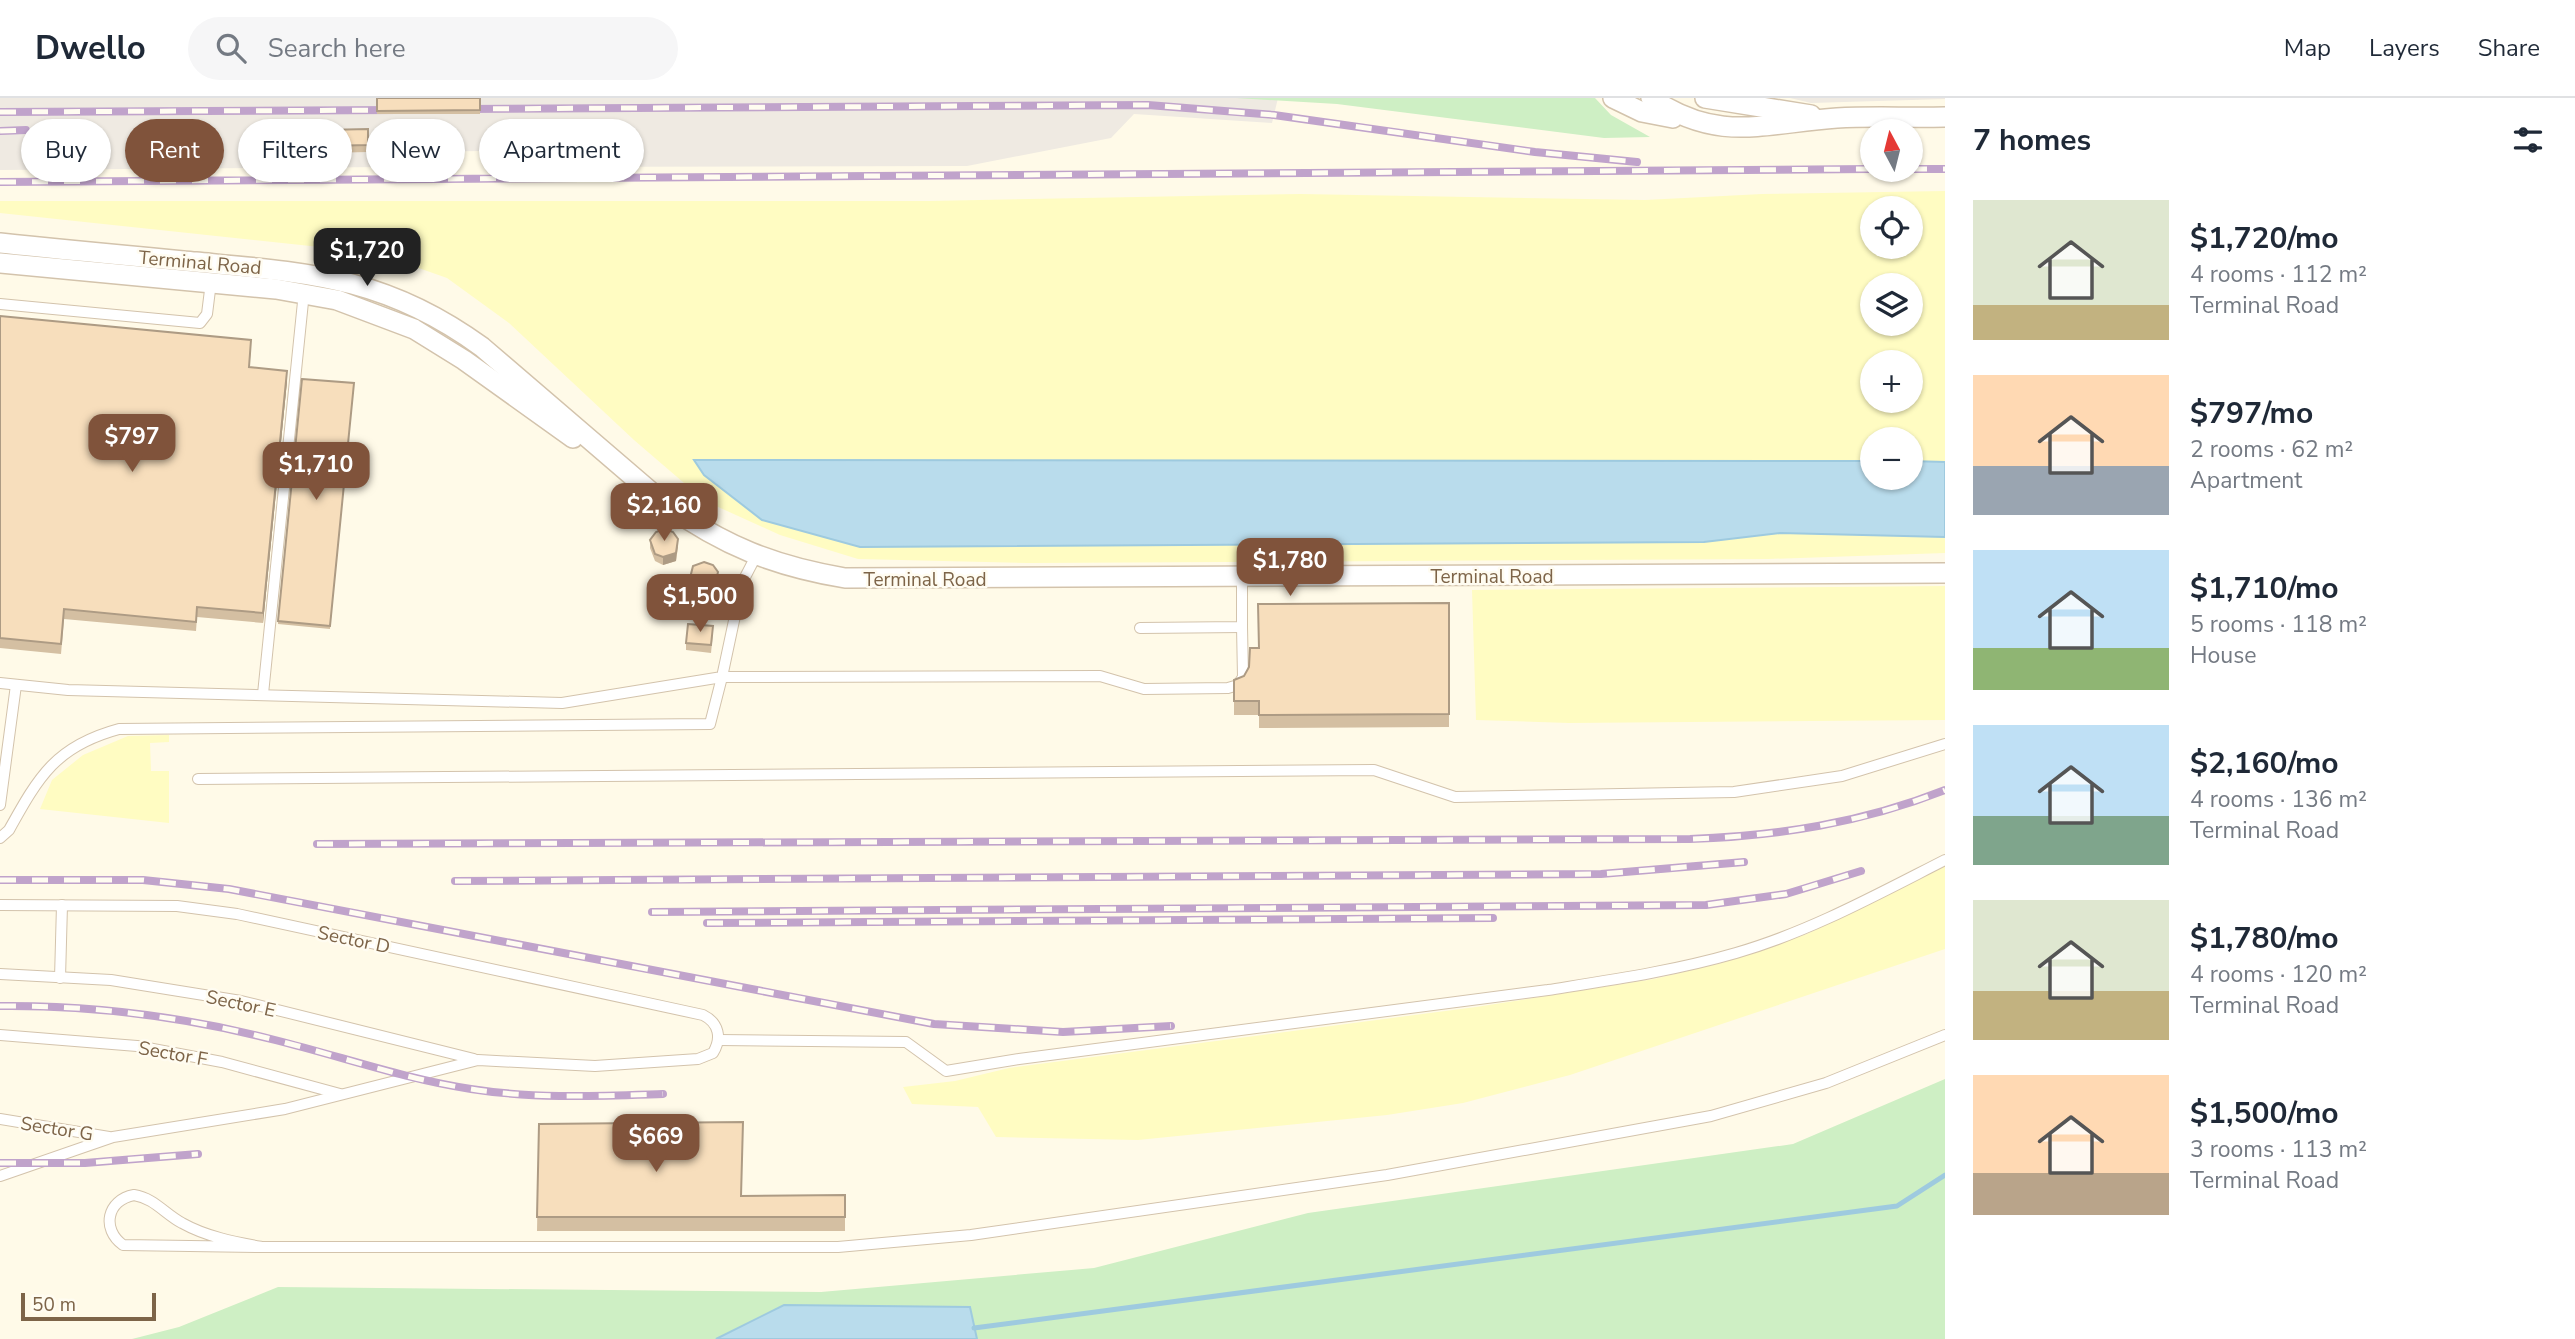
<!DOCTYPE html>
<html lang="en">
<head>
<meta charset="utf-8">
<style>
  :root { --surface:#fff; --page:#f6f6f7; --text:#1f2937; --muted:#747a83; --line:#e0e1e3; --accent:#80533b }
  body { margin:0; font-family:"Nunito Sans",sans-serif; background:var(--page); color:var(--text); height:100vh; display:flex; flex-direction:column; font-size:26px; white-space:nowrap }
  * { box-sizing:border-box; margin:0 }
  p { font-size:23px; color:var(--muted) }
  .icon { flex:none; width:38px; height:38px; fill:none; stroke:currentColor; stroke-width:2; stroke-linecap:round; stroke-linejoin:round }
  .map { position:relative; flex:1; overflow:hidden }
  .sheet { display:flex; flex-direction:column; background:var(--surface); width:630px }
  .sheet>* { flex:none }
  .guide { position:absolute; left:21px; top:21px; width:665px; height:63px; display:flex; gap:14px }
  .needle { width:46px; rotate:353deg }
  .controls { position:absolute; left:1860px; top:21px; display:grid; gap:14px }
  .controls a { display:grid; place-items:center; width:63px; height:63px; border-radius:50%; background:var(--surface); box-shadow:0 2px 5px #0004; font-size:35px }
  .scale { position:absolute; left:21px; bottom:18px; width:135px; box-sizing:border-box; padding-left:7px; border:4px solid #7d6448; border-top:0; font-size:19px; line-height:24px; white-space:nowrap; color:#7d6448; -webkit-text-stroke:5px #fffcf1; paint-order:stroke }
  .price { position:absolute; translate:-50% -60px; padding:0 16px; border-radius:14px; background:var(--accent); color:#fff; font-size:23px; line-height:46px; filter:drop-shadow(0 2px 4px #0008) }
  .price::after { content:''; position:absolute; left:50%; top:42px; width:21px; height:16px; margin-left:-10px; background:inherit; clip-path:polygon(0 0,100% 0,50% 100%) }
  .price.selected { background:#222; color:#fff }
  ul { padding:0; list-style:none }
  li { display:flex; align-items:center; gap:21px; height:175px; padding:0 28px }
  li span { display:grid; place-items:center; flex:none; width:196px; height:140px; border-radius:0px; color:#555 }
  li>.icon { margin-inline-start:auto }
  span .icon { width:84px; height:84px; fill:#fffc; stroke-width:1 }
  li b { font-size:30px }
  h2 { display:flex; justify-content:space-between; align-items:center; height:84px; padding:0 28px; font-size:30px }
  .chip { padding:0 24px; border-radius:32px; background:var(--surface); box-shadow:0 2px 5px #0004; font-size:24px; line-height:63px }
  .chip.selected { background:var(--accent); color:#fff }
  header { display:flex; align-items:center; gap:42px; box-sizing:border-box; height:98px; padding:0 35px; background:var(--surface); border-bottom:2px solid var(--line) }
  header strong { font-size:33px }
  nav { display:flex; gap:38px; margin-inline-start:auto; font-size:24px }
  .search { width:490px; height:63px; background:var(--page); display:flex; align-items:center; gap:18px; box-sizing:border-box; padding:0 24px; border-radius:38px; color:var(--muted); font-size:26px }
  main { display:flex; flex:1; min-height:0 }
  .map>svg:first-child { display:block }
  .industrial { fill:#efeae2 }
  .green { fill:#ceefc4 }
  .sand { fill:#fffcc2; fill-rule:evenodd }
  .water { fill:#b9dcec; stroke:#9ecadf; stroke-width:2 }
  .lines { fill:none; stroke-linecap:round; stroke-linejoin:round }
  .stream { stroke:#9ecadf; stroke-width:5 }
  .service-casing { stroke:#d3c3ac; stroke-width:12 }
  .minor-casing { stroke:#d3c3ac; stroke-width:22 }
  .service { stroke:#fff; stroke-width:10 }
  .minor { stroke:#fff; stroke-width:19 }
  .rail-casing { stroke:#c0a3cb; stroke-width:8 }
  .rail { stroke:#fffcf1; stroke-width:5; stroke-dasharray:16; stroke-linecap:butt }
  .wall { fill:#d4bfa2 }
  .shaded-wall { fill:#ad9b84 }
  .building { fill:#f7debc; stroke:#ad9b84; stroke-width:2 }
  .labels { text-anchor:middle; stroke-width:5; stroke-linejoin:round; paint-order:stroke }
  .street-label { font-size:19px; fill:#7d6448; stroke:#fffcf1 }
</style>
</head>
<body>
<header>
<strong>Dwello</strong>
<div class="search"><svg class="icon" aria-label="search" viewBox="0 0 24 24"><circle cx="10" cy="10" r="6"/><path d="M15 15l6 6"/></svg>Search here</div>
<nav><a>Map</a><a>Layers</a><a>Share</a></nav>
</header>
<main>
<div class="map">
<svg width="1945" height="1241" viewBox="0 0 1945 1241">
  <rect width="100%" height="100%" fill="#fffae8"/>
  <g class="industrial">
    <polygon points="0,0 1278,0 1272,25 1134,16 1111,40 967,68 491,69 486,53 390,54 390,69 0,72"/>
    <polygon points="1790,0 1945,0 1945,1 1811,5"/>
  </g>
  <g class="green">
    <polygon points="1236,0 1595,0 1611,17 1650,39 1604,40 1337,6"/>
    <polygon points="1945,981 1945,1241 132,1241 179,1229 278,1189 821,1194 1094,1170 1308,1115 1793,1046"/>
  </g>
  <g class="sand">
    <path d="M1945,93V455L1768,461L1028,465L858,461L780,437L705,403L634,342L509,225L447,180L376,155L0,115V103H929L1300,96L1645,102L1762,96ZM1872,110H1911V149H1872ZM1872,187H1911V226H1872ZM1872,264H1911V303H1872ZM1872,341H1911V380H1872Z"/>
    <polygon points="1945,488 1945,622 1569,625 1476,622 1472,492"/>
    <polygon points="169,637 169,644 150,645 151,673 169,673 169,725 40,711 52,682 83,657 128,638"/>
    <polygon points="1945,768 1945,851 1570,977 1463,1005 1387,1017 1138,1042 996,1039 978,1009 912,1006 903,989 955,983 1009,970 1476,909 1654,881 1722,865 1807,836"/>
  </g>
  <g class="water">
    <polygon points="694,362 1872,363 1872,380 1911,380 1911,363 1945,364 1945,439 1780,435 1704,444 860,449 762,422 704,377"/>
    <polygon points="784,1207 970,1209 977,1241 716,1241"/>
  </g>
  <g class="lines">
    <polyline class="stream" points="974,1230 1897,1108 1945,1077"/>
    <defs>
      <g id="service">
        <polyline points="0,206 200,225 207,216 211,184"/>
        <polyline points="1140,530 1242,529 1242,480"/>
        <polyline points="0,585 68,592 562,605 722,579 742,485 756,458"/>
        <polyline points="263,596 304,194"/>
        <polyline points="198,681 1374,672 1455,699 1734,694 1842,678 1945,646"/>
        <polyline points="0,707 16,587"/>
        <path d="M0,740L9,732C39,678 56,648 119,631L710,626L722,579L1100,578L1144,591L1228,590L1238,587L1243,579L1242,529"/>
        <path d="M0,807L177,808L237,816L703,917C719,925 722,940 713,955L698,961L595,968L478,962L285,1011L113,1039L0,1078"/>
        <polyline points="0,876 111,882 241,903 474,961"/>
        <polyline points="60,880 62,807"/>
        <polyline points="0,937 137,948 222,964 340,996"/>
        <path d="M719,942L906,944L946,973L1019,961L1548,892C1611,882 1674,873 1736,855C1809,834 1878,796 1945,762"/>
        <polyline points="0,1021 109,1039"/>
        <path d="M134,1097C154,1100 165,1116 182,1125C207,1139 235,1144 262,1149L123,1147C101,1131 107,1102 134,1097Z"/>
        <polyline points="262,1149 838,1149 971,1137 1387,1077 1711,1018 1826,985 1945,937"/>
      </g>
      <g id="minor">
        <polyline points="1613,0 1642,14 1673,20"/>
        <path d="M1651,0C1719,46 1764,25 1837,20C1873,18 1909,20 1945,19"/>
        <polyline points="1705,0 1811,17"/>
        <path d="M0,145C65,152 131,158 196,164C310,175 386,179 482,249L665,406C724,448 774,468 845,480L1945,475"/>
        <polyline points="0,165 276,191 337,202 414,231 464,262 573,340"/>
      </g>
    </defs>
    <use href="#service" class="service-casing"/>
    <use href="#minor" class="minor-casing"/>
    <use href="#service" class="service"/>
    <use href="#minor" class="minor"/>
    <defs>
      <g id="rail">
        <polyline points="461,11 1148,7 1274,17 1535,54 1637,64"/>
        <polyline points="0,14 398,12"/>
        <polyline points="0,33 26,32"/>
        <polyline points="1911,71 1945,71"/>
        <polyline points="0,84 1872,71"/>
        <path d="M317,746L1690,741C1778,738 1862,725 1945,692"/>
        <polyline points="0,782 143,782 229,791 934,926 1063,934 1171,928"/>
        <polyline points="455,783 1601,776 1744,764"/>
        <polyline points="652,814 1706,807 1786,796 1861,773"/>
        <polyline points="707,825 1493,820"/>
        <path d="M0,908C91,907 186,919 275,942C340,958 404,981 471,991C534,1001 599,998 663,996"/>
        <polyline points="0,1065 85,1065 198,1056"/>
      </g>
    </defs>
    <use href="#rail" class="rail-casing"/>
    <use href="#rail" class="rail"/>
  </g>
  <g class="wall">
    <rect x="377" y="0" width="103" height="16"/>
    <polygon points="368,31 368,54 325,55 325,32"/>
    <polygon points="0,218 251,252 249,270 287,283 263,525 197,519 196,533 64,521 61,556 0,550"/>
    <polygon points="354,285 330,531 278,526 278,523"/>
    <polygon points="650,442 678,449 676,463 663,467 655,463 650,450"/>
    <polygon points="690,480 718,481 715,494 703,499 694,496 690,487"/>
    <polygon points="1449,505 1449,629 1259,630 1259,617 1234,617 1234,582 1244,578 1249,569 1258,550"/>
    <polygon points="713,535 711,555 686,552 686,545"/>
    <polygon points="539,1026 742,1098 845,1097 845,1133 537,1133"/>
  </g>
  <g class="shaded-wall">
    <polygon points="287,273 287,283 263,525 263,515"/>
    <polygon points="678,441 676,463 663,467 663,459"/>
    <polygon points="718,474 718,481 715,494 703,499 703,492"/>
  </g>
  <g class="building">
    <polygon points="377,0 480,0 480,12 377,13"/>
    <polygon points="368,31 368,47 325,48 325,32"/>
    <polygon points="0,218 251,242 249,269 287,273 263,515 197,509 196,524 64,511 61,546 0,540"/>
    <polygon points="302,281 354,285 330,528 278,523"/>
    <polygon points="665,431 673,434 678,441 676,455 663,459 655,456 650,442 656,434"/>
    <polygon points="704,464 713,467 718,474 715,487 703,492 694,488 690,480 693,468"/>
    <polygon points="1449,505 1449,616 1259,617 1259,603 1234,603 1234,582 1244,578 1249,569 1250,550 1259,550 1258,506"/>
    <polygon points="688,526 713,528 711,547 686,545"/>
    <polygon points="743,1024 741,1098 845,1097 845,1119 537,1119 539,1026"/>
  </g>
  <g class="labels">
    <g class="street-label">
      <text transform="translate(200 164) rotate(5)" y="7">Terminal Road</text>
      <text x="1492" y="485">Terminal Road</text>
      <text x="925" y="488">Terminal Road</text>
      <text transform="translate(354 841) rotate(12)" y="7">Sector D</text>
      <text transform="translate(241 905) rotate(12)" y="7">Sector E</text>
      <text transform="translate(173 955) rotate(10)" y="7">Sector F</text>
      <text transform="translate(57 1030) rotate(9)" y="7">Sector G</text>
    </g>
  </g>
</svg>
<div class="controls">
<a><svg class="needle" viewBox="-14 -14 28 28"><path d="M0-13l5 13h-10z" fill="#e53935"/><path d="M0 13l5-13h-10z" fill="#747a83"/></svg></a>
<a><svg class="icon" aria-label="locate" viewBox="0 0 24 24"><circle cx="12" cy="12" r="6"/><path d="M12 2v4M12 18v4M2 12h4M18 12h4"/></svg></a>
<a><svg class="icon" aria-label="layers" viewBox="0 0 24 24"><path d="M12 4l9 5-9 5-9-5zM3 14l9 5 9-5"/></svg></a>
<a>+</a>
<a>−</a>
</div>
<div class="scale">50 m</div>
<b class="price selected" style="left:367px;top:190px">$1,720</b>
<b class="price" style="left:132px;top:376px">$797</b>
<b class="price" style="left:316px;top:404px">$1,710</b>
<b class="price" style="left:664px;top:445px">$2,160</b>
<b class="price" style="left:1290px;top:500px">$1,780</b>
<b class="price" style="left:700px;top:536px">$1,500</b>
<b class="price" style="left:656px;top:1076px">$669</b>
<div class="guide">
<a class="chip">Buy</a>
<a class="chip selected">Rent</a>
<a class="chip">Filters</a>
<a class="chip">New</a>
<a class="chip">Apartment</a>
</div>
</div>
<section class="sheet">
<h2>7 homes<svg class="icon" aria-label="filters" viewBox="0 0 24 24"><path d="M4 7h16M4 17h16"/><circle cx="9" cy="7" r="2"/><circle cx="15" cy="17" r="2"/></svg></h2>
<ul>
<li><span style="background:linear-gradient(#dfe7d0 75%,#c2b280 0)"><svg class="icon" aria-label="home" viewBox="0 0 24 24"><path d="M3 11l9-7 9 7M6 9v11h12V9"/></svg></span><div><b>$1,720/mo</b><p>4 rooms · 112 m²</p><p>Terminal Road</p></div></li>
<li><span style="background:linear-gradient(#ffd9b3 65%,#9aa5b1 0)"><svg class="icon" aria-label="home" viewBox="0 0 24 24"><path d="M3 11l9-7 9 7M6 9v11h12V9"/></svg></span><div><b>$797/mo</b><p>2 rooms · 62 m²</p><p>Apartment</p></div></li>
<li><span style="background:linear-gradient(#bfe0f5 70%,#8fb573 0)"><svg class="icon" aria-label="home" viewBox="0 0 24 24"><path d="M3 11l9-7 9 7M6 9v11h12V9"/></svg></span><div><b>$1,710/mo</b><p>5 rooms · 118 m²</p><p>House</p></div></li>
<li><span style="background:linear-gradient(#bfe0f5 65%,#7fa58c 0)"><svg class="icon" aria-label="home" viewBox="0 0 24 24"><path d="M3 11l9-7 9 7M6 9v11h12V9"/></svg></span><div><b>$2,160/mo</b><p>4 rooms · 136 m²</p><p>Terminal Road</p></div></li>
<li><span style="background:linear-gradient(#dfe7d0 65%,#c2b280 0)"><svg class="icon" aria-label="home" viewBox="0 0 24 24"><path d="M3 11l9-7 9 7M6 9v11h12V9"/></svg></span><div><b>$1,780/mo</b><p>4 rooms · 120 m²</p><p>Terminal Road</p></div></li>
<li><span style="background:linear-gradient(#ffd9b3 70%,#b9a48a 0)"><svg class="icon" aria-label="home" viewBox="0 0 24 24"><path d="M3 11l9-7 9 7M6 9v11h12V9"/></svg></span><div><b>$1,500/mo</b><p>3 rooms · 113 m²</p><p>Terminal Road</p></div></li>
</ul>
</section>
</main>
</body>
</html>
